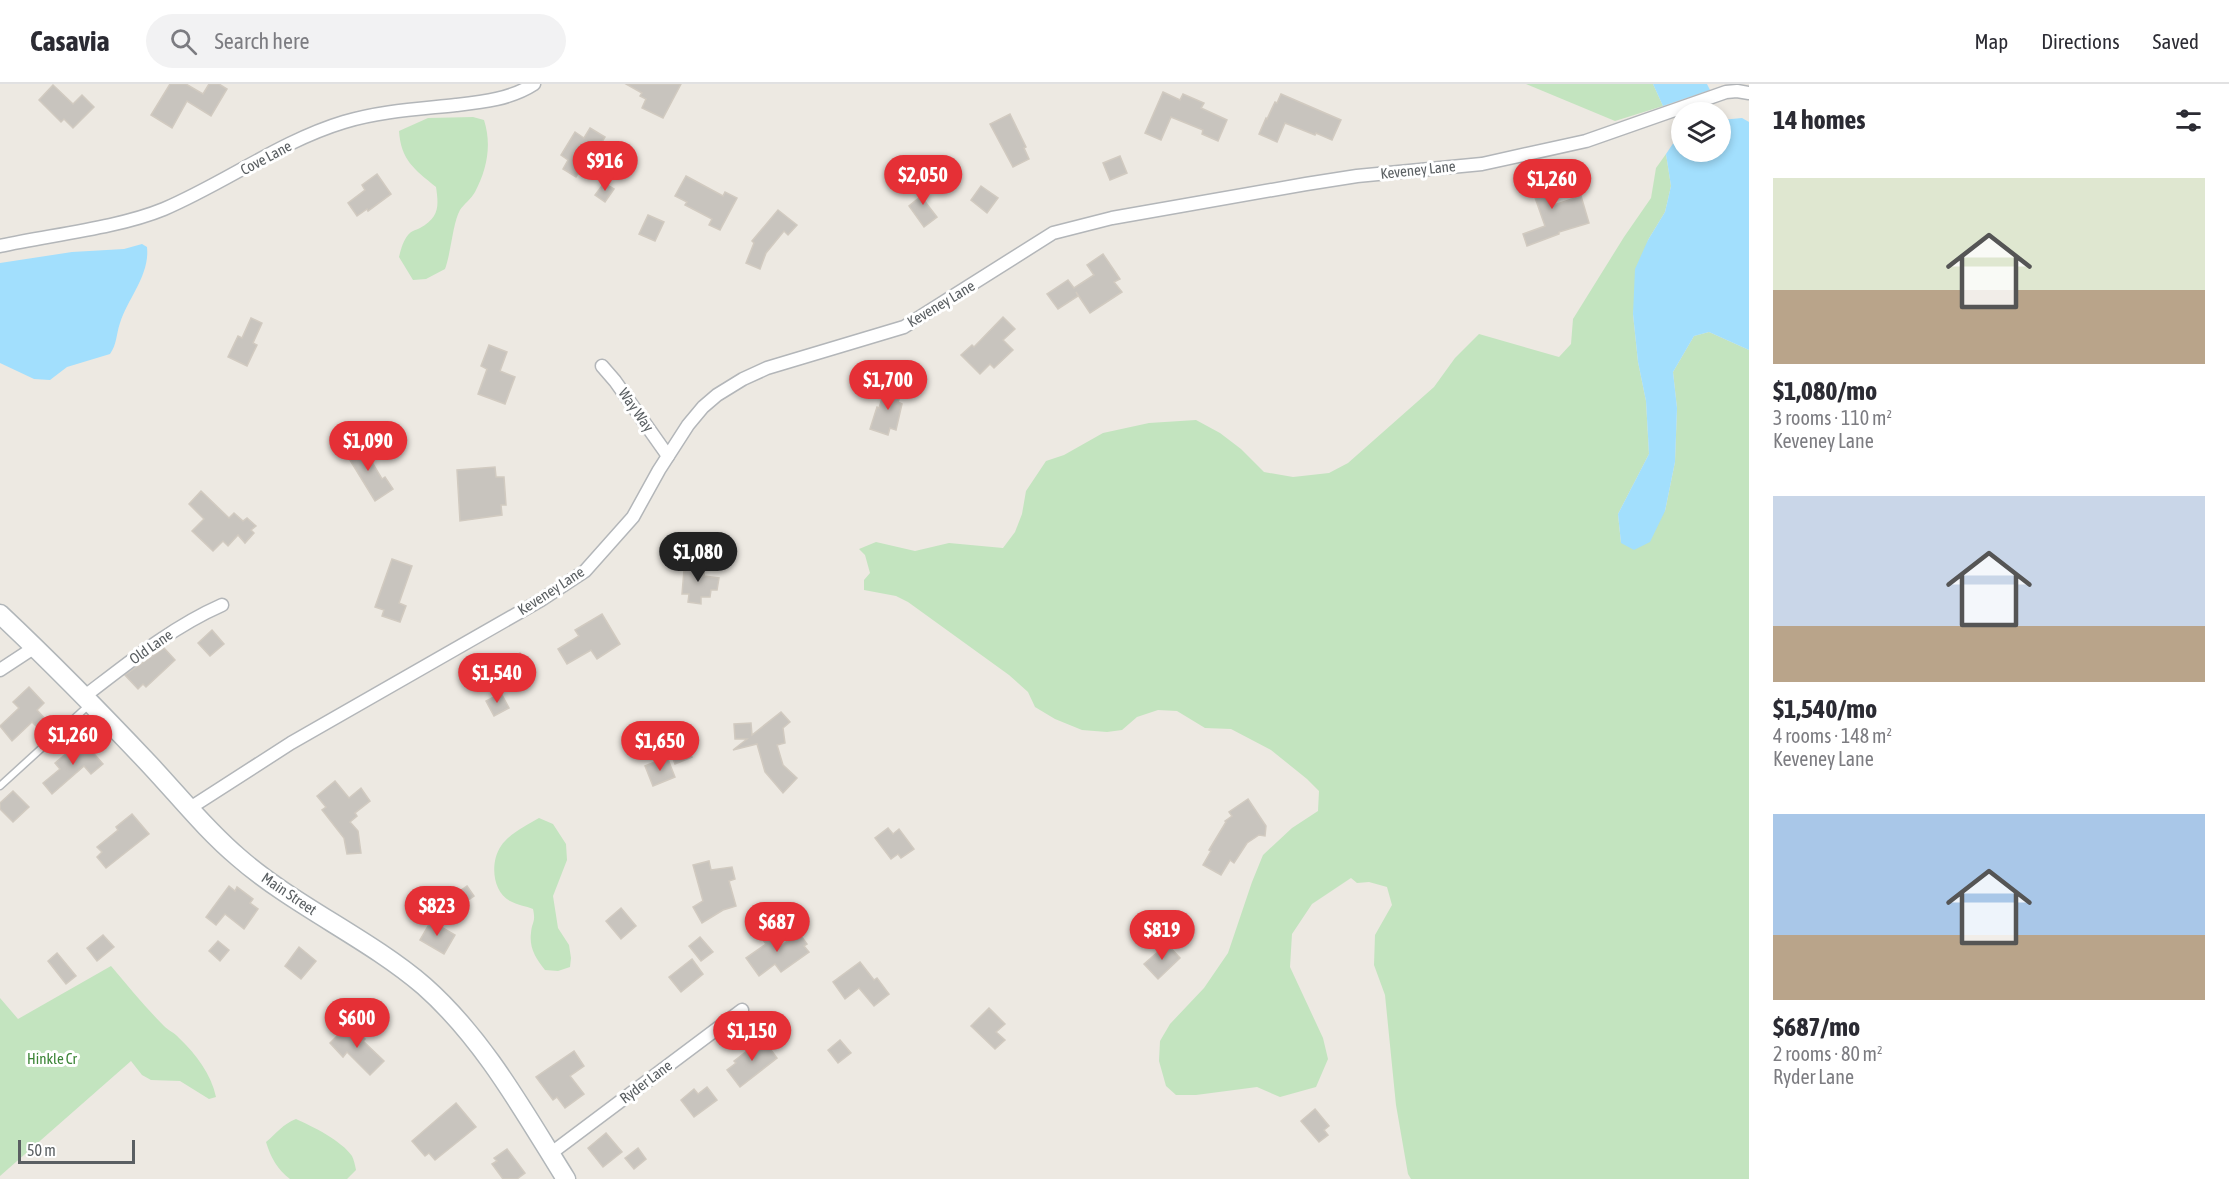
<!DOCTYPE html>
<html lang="en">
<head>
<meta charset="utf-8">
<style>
  :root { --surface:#fff; --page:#f2f2f3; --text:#2b2b33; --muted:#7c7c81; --line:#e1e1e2; --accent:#e53036 }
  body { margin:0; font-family:"Asap Condensed",sans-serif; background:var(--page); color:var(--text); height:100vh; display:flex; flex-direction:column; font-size:22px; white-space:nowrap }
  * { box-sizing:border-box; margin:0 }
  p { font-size:20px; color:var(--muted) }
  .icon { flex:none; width:33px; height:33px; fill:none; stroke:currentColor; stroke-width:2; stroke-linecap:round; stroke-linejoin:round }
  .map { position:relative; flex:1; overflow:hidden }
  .details { display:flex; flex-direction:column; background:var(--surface); width:480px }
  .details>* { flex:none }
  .controls { position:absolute; left:1671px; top:18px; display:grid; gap:12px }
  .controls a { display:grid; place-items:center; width:60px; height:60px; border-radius:50%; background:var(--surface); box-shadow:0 3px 9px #0003; font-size:30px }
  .scale { position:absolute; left:18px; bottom:15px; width:117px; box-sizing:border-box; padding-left:6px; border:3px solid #5a5f62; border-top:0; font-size:16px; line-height:21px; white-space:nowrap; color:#5a5f62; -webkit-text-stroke:4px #fff; paint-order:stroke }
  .price { position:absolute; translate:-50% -51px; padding:0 14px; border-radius:21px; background:var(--accent); color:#fff; font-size:20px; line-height:39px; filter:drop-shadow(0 2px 3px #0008) }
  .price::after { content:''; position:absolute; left:50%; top:36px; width:18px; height:14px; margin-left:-9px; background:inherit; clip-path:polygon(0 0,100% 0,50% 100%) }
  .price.selected { background:#222; color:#fff }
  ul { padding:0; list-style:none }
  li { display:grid; align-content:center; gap:12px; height:318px; padding:0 24px }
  li span { display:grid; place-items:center; height:186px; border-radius:0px; color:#555 }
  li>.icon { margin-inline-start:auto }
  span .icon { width:108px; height:108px; fill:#fffc; stroke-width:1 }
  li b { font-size:26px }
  h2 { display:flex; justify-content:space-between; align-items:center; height:72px; padding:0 24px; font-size:26px }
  header { display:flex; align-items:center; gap:36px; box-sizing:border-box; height:84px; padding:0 30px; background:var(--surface); border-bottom:2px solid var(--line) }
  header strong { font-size:28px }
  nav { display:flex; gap:33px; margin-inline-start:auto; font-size:21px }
  .search { width:420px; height:54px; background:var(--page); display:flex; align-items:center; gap:15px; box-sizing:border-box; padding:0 21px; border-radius:33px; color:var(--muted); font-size:22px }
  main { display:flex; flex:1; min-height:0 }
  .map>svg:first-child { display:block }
  .green { fill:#c3e4bf }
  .water { fill:#a2dffd }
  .building { fill:#c8c4be; stroke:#d1cac0; stroke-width:1.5 }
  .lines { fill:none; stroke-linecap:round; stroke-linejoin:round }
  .service-casing { stroke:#b3b6b9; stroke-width:9 }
  .minor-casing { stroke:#b3b6b9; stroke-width:15 }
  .secondary-casing { stroke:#b1b6b9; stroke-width:21 }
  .service { stroke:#fff; stroke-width:6 }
  .minor { stroke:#fff; stroke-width:12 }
  .secondary { stroke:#fff; stroke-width:18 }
  .labels { text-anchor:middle; stroke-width:6; stroke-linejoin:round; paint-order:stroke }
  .street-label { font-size:15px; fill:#5a5f62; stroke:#fff }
  .park-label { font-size:15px; fill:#3c8537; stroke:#fff }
</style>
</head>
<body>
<header>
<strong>Casavia</strong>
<div class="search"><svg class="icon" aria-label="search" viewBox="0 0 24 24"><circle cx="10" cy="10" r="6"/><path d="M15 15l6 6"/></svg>Search here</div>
<nav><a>Map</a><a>Directions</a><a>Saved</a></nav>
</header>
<main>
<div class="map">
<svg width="1749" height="1095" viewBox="0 0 1749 1095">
  <rect width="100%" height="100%" fill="#ede9e2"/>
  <g class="green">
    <polygon points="1526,0 1653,0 1663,22 1615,37"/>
    <path d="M473,33L484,36C492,61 487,85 475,108C471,115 464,120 460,126C453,138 451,169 445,185L426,195L413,196L399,173C401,165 403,157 408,151C411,147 416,146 420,144C439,133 439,123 436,103C414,85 401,76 399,47L428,34Z"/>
    <polygon points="1666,70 1671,102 1665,128 1648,156 1633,230 1638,278 1646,317 1649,370 1618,430 1621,459 1665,427 1675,378 1677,324 1673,288 1694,252 1709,248 1749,266 1749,1095 1411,1095 1408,1090 1396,1021 1385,911 1374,881 1375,851 1392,821 1387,803 1369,798 1357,799 1351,794 1312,820 1292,850 1290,883 1323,954 1328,975 1316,1003 1280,1013 1257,1003 1196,1011 1176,1011 1166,1002 1159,977 1160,957 1170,940 1204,904 1228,869 1252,798 1263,771 1292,744 1318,727 1319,707 1307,695 1271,666 1231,645 1205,644 1177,627 1158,626 1137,633 1122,646 1107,648 1082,646 1055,635 1035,623 1028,608 1009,591 908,518 896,512 864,506 864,496 870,489 865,471 859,465 876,458 915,467 949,459 1003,464 1015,448 1022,430 1026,407 1046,377 1064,371 1103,349 1149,339 1196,336 1220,349 1241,365 1264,388 1293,393 1329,389 1348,379 1434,303 1455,274 1479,250 1559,273 1571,260 1573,235 1624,153 1651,114 1656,84"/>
    <path d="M539,734L553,740L566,760L567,776L553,812L558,844L569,861L571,874L570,883L558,887L545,886C536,875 529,864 531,849C532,837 536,839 533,825C526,822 517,821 510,817C492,807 490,778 501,762C509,750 527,741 539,734Z"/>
    <path d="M111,882C128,902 145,923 164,942C169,947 175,949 179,954C196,970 211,990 216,1013L209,1015L180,997L151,996L142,991L131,977L0,1092V914L18,935Z"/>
    <path d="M296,1035C312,1042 342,1057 352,1072C354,1076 355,1081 356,1086L347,1095H290C277,1085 271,1074 266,1058C277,1049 283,1040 296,1035Z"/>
  </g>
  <g class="water">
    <polygon points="1653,0 1707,0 1710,6 1663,22"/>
    <polygon points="1742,34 1749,38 1749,266 1709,248 1694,252 1673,288 1677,324 1675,378 1665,427 1650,458 1634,466 1621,459 1618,430 1649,370 1646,317 1638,278 1633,230 1635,185 1648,156 1665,128 1671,102 1666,70 1676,55 1681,53 1682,68 1720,68 1721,36"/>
    <path d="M142,160L147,163C150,191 128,214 120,239C116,251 117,260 110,270L67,283L50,296L34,295L0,279V179L72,168L124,165Z"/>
  </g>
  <g class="building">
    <polygon points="170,0 186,0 203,10 209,0 219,0 227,5 211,32 187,17 172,44 151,31"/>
    <polygon points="626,0 681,0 663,34 642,24 646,15 640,12 642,9"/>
    <polygon points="53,1 73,20 82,11 94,23 73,44 64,35 61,38 39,16"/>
    <polygon points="1163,8 1180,16 1183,10 1204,19 1201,24 1227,36 1218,57 1202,50 1203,46 1171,33 1161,56 1145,49"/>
    <polygon points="1281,10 1341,36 1332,56 1316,49 1315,51 1285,39 1277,58 1259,50 1266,34 1267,35 1275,18 1277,19"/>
    <polygon points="1010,30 1026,63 1024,64 1029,75 1013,83 990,40"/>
    <polygon points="590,44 605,53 594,71 590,69 576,93 563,85 568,76 561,71 575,48 584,54"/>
    <polygon points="1120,72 1127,89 1110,96 1103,79"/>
    <polygon points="1541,86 1554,121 1581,112 1589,139 1559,148 1559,150 1527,162 1523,150 1545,142 1532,105 1525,108 1520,93"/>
    <polygon points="377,90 391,110 368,127 367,125 357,132 348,119 365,106 362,101"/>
    <polygon points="686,92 723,112 725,108 737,114 720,146 709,141 712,135 685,121 687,118 675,112"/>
    <polygon points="923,97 931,108 923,115 937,133 924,143 909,122 920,113 914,105"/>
    <polygon points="604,99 614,105 605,118 595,111"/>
    <polygon points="981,102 998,114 987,129 971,116"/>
    <polygon points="778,126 797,141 788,151 784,147 766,169 760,185 746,179 754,159 752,157"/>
    <polygon points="648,131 664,138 655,157 639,150"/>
    <polygon points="1103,170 1120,195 1114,198 1122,208 1090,229 1076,208 1078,212 1058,225 1047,210 1068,196 1074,204 1094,191 1087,181"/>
    <polygon points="1003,233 1015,245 1003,256 1013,266 994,284 990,280 980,290 961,271 972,261 974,263"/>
    <polygon points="251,234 262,239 253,259 257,261 247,282 228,273 238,252 242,254"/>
    <polygon points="489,261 507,268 500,287 515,293 505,320 478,310 487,285 481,282"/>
    <polygon points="889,300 903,305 898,318 902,320 896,346 890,344 888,351 870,345 877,323 879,324 883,311 885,312"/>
    <polygon points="360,358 382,395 385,393 393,405 375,417 345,368"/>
    <polygon points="495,383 496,393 504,393 506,421 501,421 502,431 460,437 457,386"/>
    <polygon points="201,407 229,434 234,429 243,437 247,434 256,442 251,446 254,449 245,459 238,451 228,462 223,457 213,467 192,447 204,435 189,420"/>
    <polygon points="392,475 412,482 399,519 406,522 400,538 382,532 384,526 375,523"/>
    <polygon points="688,478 705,480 704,492 719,494 717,506 711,506 710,513 701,513 701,520 688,518 689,510 682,510 684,486 687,486"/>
    <polygon points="602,530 620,560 597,575 591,566 567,580 558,565 579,552 575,546"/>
    <polygon points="212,546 224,560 210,572 198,559"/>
    <polygon points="164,564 175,576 146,603 143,600 138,605 125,591"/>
    <polygon points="520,569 530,587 499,605 490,590 504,582 502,579"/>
    <polygon points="29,603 44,619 37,626 47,637 39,645 32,638 12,657 0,642 19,624 13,618"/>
    <polygon points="501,609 509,624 494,632 486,617"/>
    <polygon points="781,628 790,638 783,644 785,659 777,661 783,681 797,694 783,709 765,688 757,660 733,666 747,655 735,655 734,640 751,639 752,651"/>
    <polygon points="683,652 692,673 675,680 667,659"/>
    <polygon points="82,656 103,680 91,690 84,682 52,710 43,699 60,685 55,679"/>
    <polygon points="667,673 675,693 653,702 645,682"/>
    <polygon points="335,697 349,714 361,704 370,717 355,729 357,732 350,738 358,747 361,769 347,770 344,754 322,726 326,723 317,712"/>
    <polygon points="13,707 29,723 13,738 0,725 0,719"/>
    <polygon points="1248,715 1266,742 1265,752 1259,751 1247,759 1234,779 1230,776 1221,791 1203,781 1211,767 1209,766 1226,738 1225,737 1232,732 1229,728"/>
    <polygon points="132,730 149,750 106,784 97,773 102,768 97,763 118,746 116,743"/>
    <polygon points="888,744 893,750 899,745 914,765 901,774 898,770 891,775 875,754"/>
    <polygon points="709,777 711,786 732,783 735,795 729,797 736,822 723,826 702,839 693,823 703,817 693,781"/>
    <polygon points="229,802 235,807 237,803 253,815 250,819 258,825 244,845 225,830 216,841 206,833"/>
    <polygon points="467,802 474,812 464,819 457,809"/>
    <polygon points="621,824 636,842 621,855 606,837"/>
    <polygon points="431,837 455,851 444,870 420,856"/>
    <polygon points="771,846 782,861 799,849 807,860 804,862 809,868 781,888 775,880 759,892 746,874 766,860 761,853"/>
    <polygon points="103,851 114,863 97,877 87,864"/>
    <polygon points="700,853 713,868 701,877 689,862"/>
    <polygon points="218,857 229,866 220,877 209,867"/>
    <polygon points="1167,860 1180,874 1158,895 1144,880"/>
    <polygon points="299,863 316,877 301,895 285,882"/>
    <polygon points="57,869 76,892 66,900 48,877"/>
    <polygon points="692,875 703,890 681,908 669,893"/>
    <polygon points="860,878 874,896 877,894 889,910 874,922 859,904 845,915 833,898"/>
    <polygon points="989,924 1005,940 996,948 1005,956 995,965 971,942"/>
    <polygon points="350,939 365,955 363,957 384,977 370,991 347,968 343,973 330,959"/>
    <polygon points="760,951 777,974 740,1003 727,986 736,979 734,977 752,963 749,960"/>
    <polygon points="840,956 851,969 838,979 828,966"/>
    <polygon points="574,967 584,982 570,992 584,1010 565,1024 557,1013 553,1016 536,993"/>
    <polygon points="707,1003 717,1016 694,1033 681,1016 694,1005 698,1010"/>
    <polygon points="456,1019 476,1043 435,1076 429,1069 425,1072 412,1057"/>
    <polygon points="1315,1025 1329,1042 1324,1046 1328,1051 1319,1058 1301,1037"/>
    <polygon points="606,1049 622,1068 603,1083 588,1064"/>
    <polygon points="638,1064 646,1075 634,1085 625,1074"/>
    <polygon points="507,1065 525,1089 517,1095 503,1095 492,1080 497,1077 494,1074"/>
  </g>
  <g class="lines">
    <defs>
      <polyline id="service" points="0,702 89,621"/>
      <g id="minor">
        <path d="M0,162C50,151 118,144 164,125C225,99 281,57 344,38C380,27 419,25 456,21C483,18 511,15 534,0"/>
        <polyline points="602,282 615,297 668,372"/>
        <polyline points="0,586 35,563"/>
        <path d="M85,612C128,579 172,543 222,521"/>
        <polyline points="190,724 291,659 541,516 585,487 633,433 659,386 688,341 703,323 717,311 743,295 767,284 904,243 1053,149 1112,134 1306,100 1357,92 1482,80 1586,57 1726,8 1737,7 1749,9"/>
        <polyline points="550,1070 742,926"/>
      </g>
      <path id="secondary" d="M0,530C52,579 101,629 150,681C179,712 206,746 238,773C294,822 368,854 424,902C484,955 524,1028 566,1095"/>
    </defs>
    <use href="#service" class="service-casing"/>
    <use href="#minor" class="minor-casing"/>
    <use href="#secondary" class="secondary-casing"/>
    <use href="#service" class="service"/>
    <use href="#minor" class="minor"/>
    <use href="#secondary" class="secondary"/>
  </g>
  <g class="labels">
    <g class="street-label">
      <text transform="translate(266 74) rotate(-28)" y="5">Cove Lane</text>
      <text transform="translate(1418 86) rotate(-6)" y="5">Keveney Lane</text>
      <text transform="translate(941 220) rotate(-31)" y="5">Keveney Lane</text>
      <text transform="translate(636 326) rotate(55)" y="5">Way Way</text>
      <text transform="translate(551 507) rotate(-33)" y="5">Keveney Lane</text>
      <text transform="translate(151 563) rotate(-35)" y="5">Old Lane</text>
      <text transform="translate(289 810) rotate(34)" y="5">Main Street</text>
      <text transform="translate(646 998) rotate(-37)" y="5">Ryder Lane</text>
    </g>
    <g class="park-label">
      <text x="52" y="980">Hinkle Cr</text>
    </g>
  </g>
</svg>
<div class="controls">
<a><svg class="icon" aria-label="layers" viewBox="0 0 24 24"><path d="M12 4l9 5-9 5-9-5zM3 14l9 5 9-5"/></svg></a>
</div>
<div class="scale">50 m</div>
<b class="price" style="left:605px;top:108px">$916</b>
<b class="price" style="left:923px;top:122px">$2,050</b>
<b class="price" style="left:1552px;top:126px">$1,260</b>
<b class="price" style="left:888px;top:327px">$1,700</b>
<b class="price" style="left:368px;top:388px">$1,090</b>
<b class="price selected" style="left:698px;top:499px">$1,080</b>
<b class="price" style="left:497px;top:620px">$1,540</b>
<b class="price" style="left:73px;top:682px">$1,260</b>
<b class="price" style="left:660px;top:688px">$1,650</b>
<b class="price" style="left:437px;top:853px">$823</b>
<b class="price" style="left:777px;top:869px">$687</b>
<b class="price" style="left:1162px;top:877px">$819</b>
<b class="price" style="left:357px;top:965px">$600</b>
<b class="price" style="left:752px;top:978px">$1,150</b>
</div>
<section class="details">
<h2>14 homes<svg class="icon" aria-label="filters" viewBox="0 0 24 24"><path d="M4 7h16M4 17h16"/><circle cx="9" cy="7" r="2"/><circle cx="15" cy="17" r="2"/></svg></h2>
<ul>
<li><span style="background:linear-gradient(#dfe7d0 60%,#b9a48a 0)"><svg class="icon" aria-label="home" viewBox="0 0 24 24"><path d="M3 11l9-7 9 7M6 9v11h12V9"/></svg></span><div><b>$1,080/mo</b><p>3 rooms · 110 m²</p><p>Keveney Lane</p></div></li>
<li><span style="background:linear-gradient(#c9d6e8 70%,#b9a48a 0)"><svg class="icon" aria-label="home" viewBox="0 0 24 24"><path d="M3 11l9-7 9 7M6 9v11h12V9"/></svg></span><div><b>$1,540/mo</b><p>4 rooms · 148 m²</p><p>Keveney Lane</p></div></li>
<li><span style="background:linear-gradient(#a9c7e8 65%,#b9a48a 0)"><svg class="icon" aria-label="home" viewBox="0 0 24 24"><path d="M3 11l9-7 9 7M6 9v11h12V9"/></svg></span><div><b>$687/mo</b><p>2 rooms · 80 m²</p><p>Ryder Lane</p></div></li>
</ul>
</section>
</main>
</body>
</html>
